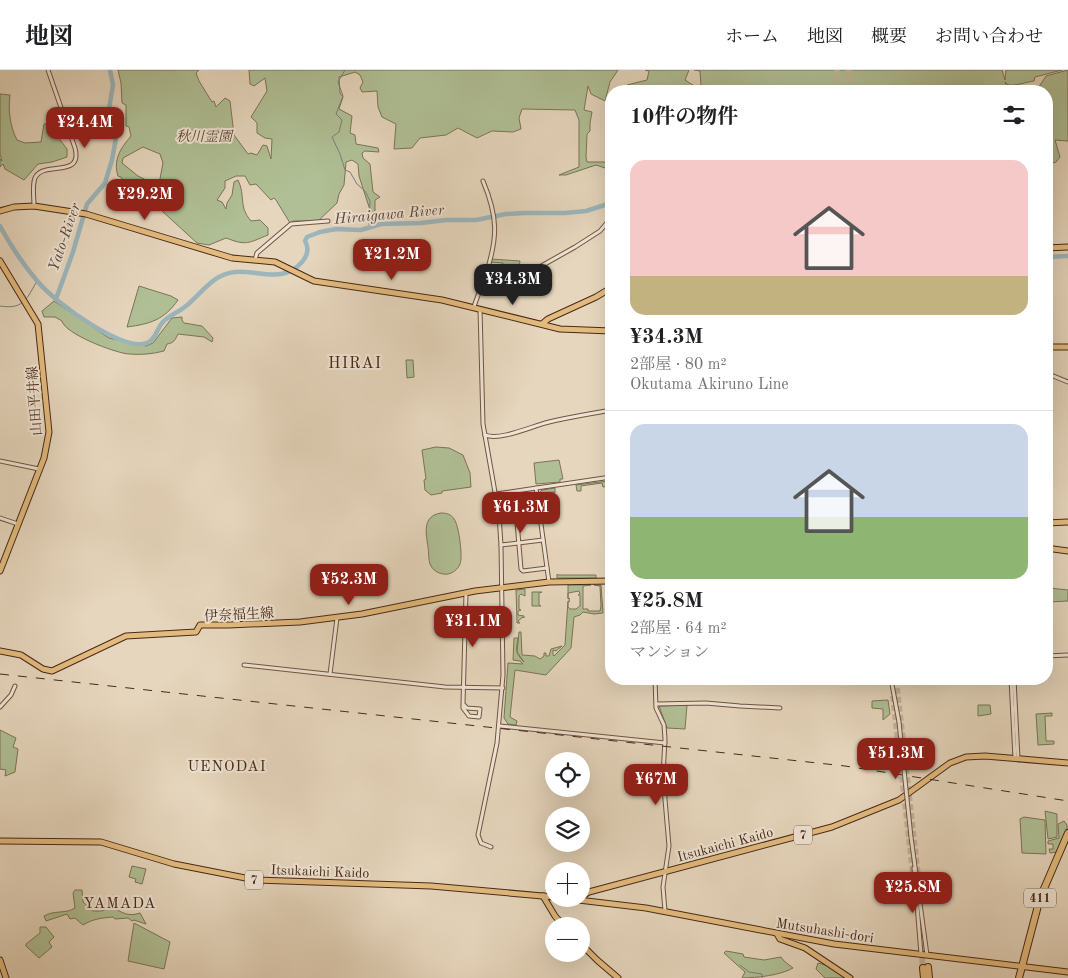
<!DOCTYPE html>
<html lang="ja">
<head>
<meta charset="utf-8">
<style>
  :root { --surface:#fff; --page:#f2f2f2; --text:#202124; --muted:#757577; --line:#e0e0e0; --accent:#8f2418 }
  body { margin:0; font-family:"Old Standard TT","Noto Serif JP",serif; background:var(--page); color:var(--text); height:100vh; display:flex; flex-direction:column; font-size:19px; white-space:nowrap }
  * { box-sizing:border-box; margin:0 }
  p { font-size:16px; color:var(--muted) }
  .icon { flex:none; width:28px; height:28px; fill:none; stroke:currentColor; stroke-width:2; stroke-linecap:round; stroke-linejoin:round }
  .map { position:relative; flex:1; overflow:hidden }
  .sheet { position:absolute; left:605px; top:15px; width:448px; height:600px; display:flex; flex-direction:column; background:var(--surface); border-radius:20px; box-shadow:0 5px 20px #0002 }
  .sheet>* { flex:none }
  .controls { position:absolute; left:545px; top:682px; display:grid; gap:10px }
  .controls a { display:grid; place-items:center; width:45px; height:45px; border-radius:50%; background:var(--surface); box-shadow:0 5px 20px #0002; font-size:25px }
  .price { position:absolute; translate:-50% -42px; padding:0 11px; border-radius:10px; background:var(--accent); color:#fff; font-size:16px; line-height:32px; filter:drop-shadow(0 1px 2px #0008) }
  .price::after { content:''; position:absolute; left:50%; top:30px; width:15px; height:11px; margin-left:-8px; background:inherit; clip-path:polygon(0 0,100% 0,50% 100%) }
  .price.on { background:#222; color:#fff }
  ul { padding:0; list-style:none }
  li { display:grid; align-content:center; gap:10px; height:265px; padding:0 25px }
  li+li { border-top:1px solid var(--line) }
  li span { display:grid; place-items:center; height:155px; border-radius:15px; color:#555 }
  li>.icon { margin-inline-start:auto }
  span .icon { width:90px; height:90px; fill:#fffc; stroke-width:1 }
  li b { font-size:21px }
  h2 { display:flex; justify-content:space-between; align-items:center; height:60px; padding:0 25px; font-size:21px }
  header { display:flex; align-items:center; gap:30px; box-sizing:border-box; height:70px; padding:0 25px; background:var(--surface); border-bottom:1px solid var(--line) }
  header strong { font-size:24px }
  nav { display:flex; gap:28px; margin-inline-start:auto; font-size:18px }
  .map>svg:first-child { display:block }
  .green { fill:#b0bf95; stroke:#7c7457; fill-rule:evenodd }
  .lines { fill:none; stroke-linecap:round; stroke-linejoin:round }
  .stream { stroke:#7a7e7b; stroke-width:1 }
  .river { stroke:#9cb6bd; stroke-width:4.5 }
  .highway-tunnel { stroke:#c6b39c; stroke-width:6; stroke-dasharray:6 3; stroke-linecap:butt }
  .minor-casing { stroke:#705442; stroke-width:5 }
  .major-casing { stroke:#482919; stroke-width:7 }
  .highway-casing { stroke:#482919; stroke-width:8 }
  .minor { stroke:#efe4d4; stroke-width:3 }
  .major { stroke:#e3bb7e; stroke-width:5 }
  .highway { stroke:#e3bb7e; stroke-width:6 }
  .rail { stroke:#482919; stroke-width:1; stroke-dasharray:9 9; stroke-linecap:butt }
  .minor-bridge-casing { stroke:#705442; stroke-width:5; stroke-linecap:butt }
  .minor-bridge { stroke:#efe4d4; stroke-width:3 }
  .labels { text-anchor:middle; stroke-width:4; stroke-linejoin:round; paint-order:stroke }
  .shield { fill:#efe4d4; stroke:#7a6151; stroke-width:1 }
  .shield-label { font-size:12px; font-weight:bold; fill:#482919 }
  .park-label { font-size:14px; font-style:italic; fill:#5d4732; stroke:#efe4d4 }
  .street-label { font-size:14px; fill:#482919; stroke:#efe4d4 }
  .water-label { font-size:15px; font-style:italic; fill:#59453a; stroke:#efe4d4 }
  .neighbourhood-label { font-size:15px; letter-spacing:1px; fill:#482919; stroke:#efe4d4 }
  .quarter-label { font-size:16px; letter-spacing:1px; fill:#482919; stroke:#efe4d4 }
</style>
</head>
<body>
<header>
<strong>地図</strong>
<nav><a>ホーム</a><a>地図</a><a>概要</a><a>お問い合わせ</a></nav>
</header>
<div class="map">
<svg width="1068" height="908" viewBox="0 0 1068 908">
  <rect width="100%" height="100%" fill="#e6d6bd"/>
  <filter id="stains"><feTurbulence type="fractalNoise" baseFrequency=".004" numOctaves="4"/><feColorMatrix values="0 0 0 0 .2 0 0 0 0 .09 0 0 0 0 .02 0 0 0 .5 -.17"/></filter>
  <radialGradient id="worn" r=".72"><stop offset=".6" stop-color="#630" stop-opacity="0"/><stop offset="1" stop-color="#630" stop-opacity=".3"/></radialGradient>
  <g class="green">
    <path d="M118,0H199L196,3L199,11L212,32L214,31L216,37L225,28L230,31L234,65L248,84L251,83L257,85L263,75L267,76L271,89L272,69L265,68L257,63V53L251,47L267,21L265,8L254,16L250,14L249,0H618L610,12L605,31L591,24L588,16L584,40L592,42L590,53V61L587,64L586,87L587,92H611V100L596,95L566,105H559L579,97V50L575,40L522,39L519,48L521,59L513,62L492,61L477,68L458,58L446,65L420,68L412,78L394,79L396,54L382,47L378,37L377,21L362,22L360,18L363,12L360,5L355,2L339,7L340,23L343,27L339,39L352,46L350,63L355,65L356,74L378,78L379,82L365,81L362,83L363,88L370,94L373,122L380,127L375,130V141L371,143L359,106L358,94L352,90L346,92L344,115L339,124L337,133L318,151H293L290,153L276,130L274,128L271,130L256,114L250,115L245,106H236L225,111V118L217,130L222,132L226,139L227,133L232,125L234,112L238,110C246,127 238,136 251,151L260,150L268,158V165C248,173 247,176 226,168L209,175L197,173L161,140L133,129V119L126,116L121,107L118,106C113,90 120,79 131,66L129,57L126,56V35L122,33L121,13ZM143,77L160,84L163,93L159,114L152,118L146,115V110L138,106L122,93L123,88Z"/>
    <path d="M645,0H689L685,10L696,17L701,15L700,1L694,0H1002L1005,10L1006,0H1062L1035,7L1034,11C1026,12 1017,16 1008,15L1005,12L1007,18L1014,21H624L627,15L647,10L649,1Z"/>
    <polygon points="1068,0 1068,71 1055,70 1060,87 1056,92 1046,95 1046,21 1030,21 1037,20 1046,6"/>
    <path d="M0,24L10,25C8,41 10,56 17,70L25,73L41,72L44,54H48L67,79V87L52,92L38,94L24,110L5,99L3,94L0,97V89L2,91L0,84Z"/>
    <polygon points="491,189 520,191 518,204 523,205 521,210 500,208 503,193 491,192"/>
    <path d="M139,216L171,226L178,230C164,250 150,254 127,257Z"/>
    <path d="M54,231L109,268L146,276L153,273L172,248L182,247V250L184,253L202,256L213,268L212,272L204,267L178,264C175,270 174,273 167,274L164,281C152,284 142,285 129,284C115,283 65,264 62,251L55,247H44L42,241Z"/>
    <polygon points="406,290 413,290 414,307 407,308"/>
    <polygon points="436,377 449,378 463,385 470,403 471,417 442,421 442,423 431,425 425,420 424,410 426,409 422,380"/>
    <polygon points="559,390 563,409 560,409 560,412 536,414 534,393"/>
    <polygon points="608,411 609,418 608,416 603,417 602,413 581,416 581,421 577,421 576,415"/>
    <polygon points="555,418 555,423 554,422 544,423 543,425 545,441 547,442 542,443 539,423 542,420"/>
    <path d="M441,443C446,443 451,444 454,449C459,455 463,488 460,494C458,499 453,503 448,504C442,505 434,502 431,496C428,491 429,483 428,477C426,463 422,446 441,443Z"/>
    <polygon points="557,504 558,505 596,505 596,508 557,508"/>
    <path d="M568,515H591L583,516V539H588V541H600L601,536L600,516L594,515H601L603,543L594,544L583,542L580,545L574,547L571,578L546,605L515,600L510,647L517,651L516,655L508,654L504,648L508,593L523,594L520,591L513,590L514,568H518C516,581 515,582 524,592L517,582L519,562H521L522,585L535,586L540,589L544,586V583H546V586H549L551,579L562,576L556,581L553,580V585L554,586L565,575L568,531H570L568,532V537L570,539H576L580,536V525H578L580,524L579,521L568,523V528L570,529H568Z"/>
    <polygon points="1049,518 1068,520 1068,531 1049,532"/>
    <polygon points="525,519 525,526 521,524 519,526 519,539 521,540 518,541 518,545 524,546 524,548 523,547 518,551 520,553 517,553 516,520"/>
    <polygon points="532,522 542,522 539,523 539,535 541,536 532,536"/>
    <polygon points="888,630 890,644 883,650 883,639 872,638 872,631"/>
    <polygon points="687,635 685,659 667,658 659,636"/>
    <polygon points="978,635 990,635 991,644 978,646"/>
    <polygon points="1052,643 1052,646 1045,646 1046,671 1054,671 1054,674 1038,675 1036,644"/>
    <polygon points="0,660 16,668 13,677 18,679 15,702 5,706 6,700 0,699"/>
    <polygon points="1045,741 1057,744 1057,767 1048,769"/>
    <polygon points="1024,747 1045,750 1046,784 1022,783 1020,749"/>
    <polygon points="1064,751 1067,755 1067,759 1057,782 1050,783 1049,779 1053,779 1053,774 1048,774 1048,771 1059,768 1058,754"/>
    <polygon points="132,796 146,799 142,814 135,812 136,809 129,807"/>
    <path d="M75,820H82L83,832L93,841H102L112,836C121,843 129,847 140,843L146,854L134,850L132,851L128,848L115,849L113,847C101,848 93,849 83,855L75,848L70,849L67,844L46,851L44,846C54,840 66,844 75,838L73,823Z"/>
    <polygon points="134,853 170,872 164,899 128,891"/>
    <polygon points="40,857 46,857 54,867 49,872 52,877 39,888 26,876 26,874 40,863"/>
    <path d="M726,881L743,884L744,887L764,890L781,887L784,891L793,898C781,905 757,908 742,908L745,902L724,883Z"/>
    <polygon points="818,893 837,898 846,908 825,908 816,899"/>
  </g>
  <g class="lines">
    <g class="stream">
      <polyline points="345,0 338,12 343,26 336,44 342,50 339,62 332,67 340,84 345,100 350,102 357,114 365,121 370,131 369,155 371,157"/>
      <polyline points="26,229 29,225 37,211"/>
      <path d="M0,236C8,237 16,238 23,232"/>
      <polyline points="740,895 749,902 762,904 762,908"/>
    </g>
    <g class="river">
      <path d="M0,156C11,176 24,196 39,213C54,231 125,285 149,272C157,267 157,257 164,251C170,245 179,242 186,236C202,223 213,204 235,202C259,200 283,214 302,192C308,185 309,178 305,171L307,167L320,162L336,159L361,160L381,154L421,153L446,150H476L506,144L524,143H565L586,141L611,133"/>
      <polyline points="1046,187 1068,186"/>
      <polyline points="56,229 73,182 87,134 105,113 112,90 116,68 115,57 109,39 113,15 110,0"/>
    </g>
    <g class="highway-tunnel">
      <polyline points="836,21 837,0"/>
      <polyline points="848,21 849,0"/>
      <polyline points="896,609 920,824"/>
      <polyline points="893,626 914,812"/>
      <polyline points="921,879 923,898"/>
    </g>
    <defs>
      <g id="minor">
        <path d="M34,135C34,127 32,116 35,108C43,90 83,109 75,78L48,0"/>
        <polyline points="255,190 257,183 291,154 328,151"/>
        <polyline points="525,203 536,199 575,177 600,161 611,148"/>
        <path d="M474,237C477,226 483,215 486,204C498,167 498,147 483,111"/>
        <polyline points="480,239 483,354 499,445 501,475 503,605 497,673 478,765 481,773 491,777"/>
        <polyline points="1046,303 1068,312"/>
        <path d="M485,365C501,371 532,356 549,352C570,347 590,344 611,340"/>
        <polyline points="0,391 39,399"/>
        <polyline points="536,418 549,512"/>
        <polyline points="496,424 611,407"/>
        <polyline points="539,436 516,440 521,499 523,501 547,498"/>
        <polyline points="0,448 18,454"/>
        <polyline points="501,475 543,470"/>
        <polyline points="1046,586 1068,585"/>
        <polyline points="244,595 445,617 503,618"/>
        <polyline points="330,604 337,548"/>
        <polyline points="655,609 656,638 664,655 665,669 663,706 669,776 663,817 665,841"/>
        <polyline points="891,609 899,652"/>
        <polyline points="1011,609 1015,689"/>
        <polyline points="1014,609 1018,689"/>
        <polyline points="463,634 467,638 480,639 479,647 469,646 463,638 463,634 466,523"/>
        <polyline points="656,634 706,633 740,636 780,638"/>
        <polyline points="0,637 11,625 15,616"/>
        <polyline points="500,656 665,673"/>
        <polyline points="911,767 927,885"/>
        <polyline points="914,798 921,884"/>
      </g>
      <g id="major">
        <polyline points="0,141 14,137 34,136 86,144 232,188 275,192 314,211 442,230 560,259 611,261"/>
        <polyline points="1046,178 1068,177"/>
        <polyline points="0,191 38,254 49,362 44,388 0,501"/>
        <polyline points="542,254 548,249 596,227 611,218"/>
        <polyline points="1046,277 1068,277"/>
        <polyline points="1046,453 1068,452"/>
        <polyline points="1046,478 1068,481"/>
        <polyline points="0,581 21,585 43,599 52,601 126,566 196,562 200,555 229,555 300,552 362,544 475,521 549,512 611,511"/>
        <polyline points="0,771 101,772 174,794 256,810 431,816 554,827"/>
        <polyline points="543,826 555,846 564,856"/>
        <polyline points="581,827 589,822 832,757 899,730 950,693 966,687 985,686 1068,693"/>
        <polyline points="570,829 646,838 834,874 1068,902"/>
        <polyline points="777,864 780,869 805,878 850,908"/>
        <polyline points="581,874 597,890 618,908"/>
        <polyline points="0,890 6,908"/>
      </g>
      <g id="highway">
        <polyline points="928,897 929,908"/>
        <polyline points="923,898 924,908"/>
        <polyline points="1019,908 1040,828 1068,763"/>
      </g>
    </defs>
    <use href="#minor" class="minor-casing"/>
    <use href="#major" class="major-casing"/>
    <use href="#highway" class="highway-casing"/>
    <use href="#minor" class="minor"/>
    <use href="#major" class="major"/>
    <use href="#highway" class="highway"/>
    <polyline class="rail" points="0,604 845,696 1068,731"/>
    <defs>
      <polyline id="minor-bridge" points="899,652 911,767"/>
    </defs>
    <use href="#minor-bridge" class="minor-bridge-casing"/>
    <use href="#minor-bridge" class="minor-bridge"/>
  </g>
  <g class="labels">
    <g class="shield">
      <rect x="794" y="755.5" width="18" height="19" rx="4"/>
      <rect x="245" y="800.5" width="18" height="19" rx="4"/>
      <rect x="1024" y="818.5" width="32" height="19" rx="4"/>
    </g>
    <g class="shield-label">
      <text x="803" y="769">7</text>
      <text x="254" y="814">7</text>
      <text x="1040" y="832">411</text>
    </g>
    <g class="park-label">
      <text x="204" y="71">秋川霊園</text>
    </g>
    <g class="street-label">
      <text transform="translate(34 331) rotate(-94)" y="5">山田平井線</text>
      <text transform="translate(239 544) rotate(-3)" y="5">伊奈福生線</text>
      <text transform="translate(725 774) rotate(-15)" y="5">Itsukaichi Kaido</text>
      <text transform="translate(320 801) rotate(2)" y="5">Itsukaichi Kaido</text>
      <text transform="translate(825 860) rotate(9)" y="5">Mutsuhashi-dori</text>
    </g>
    <g class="water-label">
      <text transform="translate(389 144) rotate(-5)" y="5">Hiraigawa River</text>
      <text transform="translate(64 167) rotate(-71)" y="5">Yato-River</text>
    </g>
    <g class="neighbourhood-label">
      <text x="227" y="701">UENODAI</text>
      <text x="120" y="838">YAMADA</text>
    </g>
    <g class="quarter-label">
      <text x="355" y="298">HIRAI</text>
    </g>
  </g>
  <rect width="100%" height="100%" filter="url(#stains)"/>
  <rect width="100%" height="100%" fill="url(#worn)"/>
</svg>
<div class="controls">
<a><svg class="icon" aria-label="locate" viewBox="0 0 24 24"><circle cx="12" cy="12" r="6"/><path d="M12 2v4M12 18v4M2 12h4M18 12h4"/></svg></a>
<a><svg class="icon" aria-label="layers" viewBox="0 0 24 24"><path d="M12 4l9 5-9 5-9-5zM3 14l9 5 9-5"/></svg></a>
<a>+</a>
<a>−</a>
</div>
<b class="price" style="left:85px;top:79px">¥24.4M</b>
<b class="price" style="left:145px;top:151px">¥29.2M</b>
<b class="price" style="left:392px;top:211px">¥21.2M</b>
<b class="price on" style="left:513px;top:236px">¥34.3M</b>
<b class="price" style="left:521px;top:464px">¥61.3M</b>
<b class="price" style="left:349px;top:536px">¥52.3M</b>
<b class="price" style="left:473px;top:578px">¥31.1M</b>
<b class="price" style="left:896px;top:710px">¥51.3M</b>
<b class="price" style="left:656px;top:736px">¥67M</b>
<b class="price" style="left:913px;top:844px">¥25.8M</b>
<section class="sheet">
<h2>10件の物件<svg class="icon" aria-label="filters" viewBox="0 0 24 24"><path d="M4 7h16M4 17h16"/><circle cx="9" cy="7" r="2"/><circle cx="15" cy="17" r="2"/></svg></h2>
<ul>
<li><span style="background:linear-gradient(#f6c9c9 75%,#c2b280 0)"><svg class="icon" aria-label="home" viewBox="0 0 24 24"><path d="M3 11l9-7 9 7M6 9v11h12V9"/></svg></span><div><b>¥34.3M</b><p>2部屋 · 80 m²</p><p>Okutama Akiruno Line</p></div></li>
<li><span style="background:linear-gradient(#c9d6e8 60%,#8fb573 0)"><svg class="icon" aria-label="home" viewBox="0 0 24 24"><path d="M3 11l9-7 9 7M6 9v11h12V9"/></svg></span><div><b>¥25.8M</b><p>2部屋 · 64 m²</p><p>マンション</p></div></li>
</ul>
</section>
</div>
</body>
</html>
